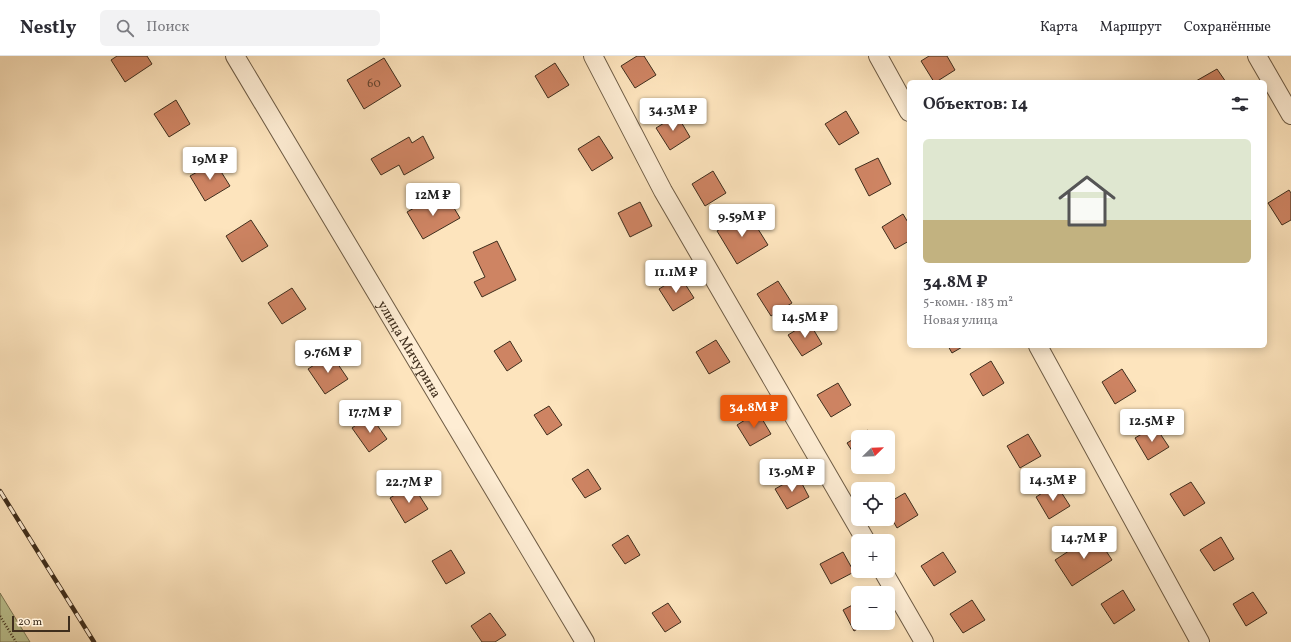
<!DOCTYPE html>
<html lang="ru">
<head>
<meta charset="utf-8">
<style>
  :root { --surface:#fff; --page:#f2f2f3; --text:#2b2b33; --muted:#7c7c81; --line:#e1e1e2; --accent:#ea580c }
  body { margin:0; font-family:Vollkorn,serif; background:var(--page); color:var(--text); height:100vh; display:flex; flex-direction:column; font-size:15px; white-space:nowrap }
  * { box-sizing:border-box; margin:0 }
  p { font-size:13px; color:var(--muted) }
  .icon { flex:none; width:22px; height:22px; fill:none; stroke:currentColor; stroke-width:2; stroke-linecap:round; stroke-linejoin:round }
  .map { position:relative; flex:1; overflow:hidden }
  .drawer { position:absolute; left:907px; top:24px; width:360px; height:268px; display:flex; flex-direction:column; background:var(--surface); border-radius:6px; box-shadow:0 2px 10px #0003 }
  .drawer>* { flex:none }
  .needle { width:26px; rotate:67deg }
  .buttons { position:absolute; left:851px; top:374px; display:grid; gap:8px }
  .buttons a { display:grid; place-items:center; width:44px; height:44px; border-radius:6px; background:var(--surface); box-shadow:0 2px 10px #0003; font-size:20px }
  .scale { position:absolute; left:12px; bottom:10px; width:58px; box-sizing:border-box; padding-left:4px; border:2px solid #3f2e1d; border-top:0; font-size:11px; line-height:14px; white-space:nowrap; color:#3f2e1d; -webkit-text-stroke:3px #feedd4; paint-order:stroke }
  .price { position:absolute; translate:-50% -34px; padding:0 9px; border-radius:4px; background:#fff; color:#222; font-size:13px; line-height:26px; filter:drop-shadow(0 1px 2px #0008) }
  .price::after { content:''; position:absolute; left:50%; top:24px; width:12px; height:9px; margin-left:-6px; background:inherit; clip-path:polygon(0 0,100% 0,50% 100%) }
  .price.current { background:var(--accent); color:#fff }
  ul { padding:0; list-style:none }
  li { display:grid; align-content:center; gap:8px; height:212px; padding:0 16px }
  li span { display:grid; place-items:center; height:124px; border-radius:6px; color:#555 }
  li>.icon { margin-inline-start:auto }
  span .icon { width:72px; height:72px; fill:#fffc; stroke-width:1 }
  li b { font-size:17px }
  h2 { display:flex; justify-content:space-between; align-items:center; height:48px; padding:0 16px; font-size:17px }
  header { display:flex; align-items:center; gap:24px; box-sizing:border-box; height:56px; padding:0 20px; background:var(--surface); border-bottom:1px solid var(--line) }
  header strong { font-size:19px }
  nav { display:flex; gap:22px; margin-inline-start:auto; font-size:14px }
  .search { width:280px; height:36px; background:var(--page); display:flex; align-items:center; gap:10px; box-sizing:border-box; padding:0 14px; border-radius:6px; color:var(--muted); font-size:15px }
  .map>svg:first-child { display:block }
  .green { fill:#bdc593; stroke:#7e7a58 }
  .building { fill:#ce8463; stroke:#3f2e1d }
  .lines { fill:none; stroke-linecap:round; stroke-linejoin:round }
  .street-casing { stroke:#6e5c45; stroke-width:20 }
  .path { stroke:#3f2e1d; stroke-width:2.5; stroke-dasharray:1 2; stroke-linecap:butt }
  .street { stroke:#feedd4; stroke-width:18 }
  .rail-casing { stroke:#3f2e1d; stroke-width:4.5 }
  .rail { stroke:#feedd4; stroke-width:3; stroke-dasharray:9; stroke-linecap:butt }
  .labels { text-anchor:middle; stroke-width:3.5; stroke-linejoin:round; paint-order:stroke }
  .number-label { font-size:12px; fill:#63442e }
  .street-label { font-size:14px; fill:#3f2e1d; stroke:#feedd4 }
</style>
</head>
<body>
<header>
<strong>Nestly</strong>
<div class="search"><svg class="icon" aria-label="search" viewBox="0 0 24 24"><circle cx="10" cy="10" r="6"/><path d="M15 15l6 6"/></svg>Поиск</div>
<nav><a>Карта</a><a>Маршрут</a><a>Сохранённые</a></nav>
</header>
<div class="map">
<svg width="1291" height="586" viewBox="0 0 1291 586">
  <rect width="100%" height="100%" fill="#fde4bd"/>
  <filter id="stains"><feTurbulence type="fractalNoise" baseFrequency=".005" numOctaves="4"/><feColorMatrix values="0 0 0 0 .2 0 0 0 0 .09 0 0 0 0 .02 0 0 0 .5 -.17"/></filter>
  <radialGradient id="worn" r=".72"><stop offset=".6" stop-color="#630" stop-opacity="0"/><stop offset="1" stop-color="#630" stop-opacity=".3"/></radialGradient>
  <polygon class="green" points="0,537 30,586 0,586"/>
  <g class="building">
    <polygon points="117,0 147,0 152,8 125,26 111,4"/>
    <polygon points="637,0 644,0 656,19 635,32 621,10"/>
    <polygon points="929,0 947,0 955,14 936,26 934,26 921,5"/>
    <polygon points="384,2 401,30 364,53 347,24"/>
    <polygon points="555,7 569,29 548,42 535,20"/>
    <polygon points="1217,13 1226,26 1197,26 1196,25"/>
    <polygon points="176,44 190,68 169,81 154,58"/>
    <polygon points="846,55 859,77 839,89 825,68"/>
    <polygon points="677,59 690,81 670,94 656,72"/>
    <polygon points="423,80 434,102 404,119 399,109 381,119 371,103 409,81 412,87"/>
    <polygon points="599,80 613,102 592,115 578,93"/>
    <polygon points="878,102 891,128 869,140 855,113"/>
    <polygon points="215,106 230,130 205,145 190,120"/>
    <polygon points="713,115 726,137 705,150 692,128"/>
    <polygon points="1289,134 1291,137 1291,164 1282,169 1268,147"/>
    <polygon points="448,142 460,162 423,183 407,156 430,143 435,150"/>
    <polygon points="640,146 652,170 630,181 618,157"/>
    <polygon points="748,157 768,189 737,208 717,175"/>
    <polygon points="903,158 909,168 909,185 895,193 882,171"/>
    <polygon points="251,164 268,190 242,206 226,180"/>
    <polygon points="497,185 516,224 482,241 474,226 485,221 473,196"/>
    <polygon points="680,220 694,242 673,255 659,233"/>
    <polygon points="778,225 792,247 771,260 757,238"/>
    <polygon points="292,232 306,253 282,268 268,247"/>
    <polygon points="809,266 822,288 802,300 788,279"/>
    <polygon points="716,284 730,306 709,318 696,296"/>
    <polygon points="510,285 522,305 507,315 494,295"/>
    <polygon points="948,290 964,290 952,297"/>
    <polygon points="331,298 348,323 325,338 308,313"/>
    <polygon points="991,305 1004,327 983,340 970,318"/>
    <polygon points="1122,313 1136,335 1115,348 1102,326"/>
    <polygon points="838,327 851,349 831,361 817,339"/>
    <polygon points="549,350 562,369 547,379 534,359"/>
    <polygon points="758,356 771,378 750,390 737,369"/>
    <polygon points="370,359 387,383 369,396 352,372"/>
    <polygon points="1155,370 1169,391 1148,404 1135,382"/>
    <polygon points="868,374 873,381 858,381 858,404 847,387"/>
    <polygon points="1028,378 1041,400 1020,412 1007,390"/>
    <polygon points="588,413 601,433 585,442 572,423"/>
    <polygon points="798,420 809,441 787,453 775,433"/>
    <polygon points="1191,426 1205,447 1184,460 1170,438"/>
    <polygon points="412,428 428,453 405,467 390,442"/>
    <polygon points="1056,428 1070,450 1049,463 1036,441"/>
    <polygon points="905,437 918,459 897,472 888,456 888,447"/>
    <polygon points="1095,478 1112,504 1072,530 1055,504"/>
    <polygon points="628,479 640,499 625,508 612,489"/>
    <polygon points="1221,481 1234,503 1214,515 1200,494"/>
    <polygon points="451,494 465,517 446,528 432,505"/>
    <polygon points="843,496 854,516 831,528 820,508"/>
    <polygon points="943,496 956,516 934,530 921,510"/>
    <polygon points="1123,534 1135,554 1114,568 1101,548"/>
    <polygon points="1253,536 1267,557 1246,570 1233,548"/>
    <polygon points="972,544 985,564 963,577 950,558"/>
    <polygon points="858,546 858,567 868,567 854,575 843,554"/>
    <polygon points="668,547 681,566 665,576 652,557"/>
    <polygon points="490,557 506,579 495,586 482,586 471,570"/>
  </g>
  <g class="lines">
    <defs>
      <g id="street">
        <path id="s1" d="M235,0L585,586"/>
        <polyline points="593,0 663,135 866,485"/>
        <polyline points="878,0 909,56"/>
        <polyline points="1257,0 1291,59"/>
        <polyline points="1038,290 1200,586"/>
        <polyline points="883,515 924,586"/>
      </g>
    </defs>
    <use href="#street" class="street-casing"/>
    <polyline class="path" points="0,560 16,586"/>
    <use href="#street" class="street"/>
    <defs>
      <polyline id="rail" points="0,435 94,586"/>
    </defs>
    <use href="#rail" class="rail-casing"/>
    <use href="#rail" class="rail"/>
  </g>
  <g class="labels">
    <g class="number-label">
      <text x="374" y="31">60</text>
    </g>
    <g class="street-label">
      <text dy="5" stroke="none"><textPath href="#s1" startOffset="341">улица Мичурина</textPath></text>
    </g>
  </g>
  <rect width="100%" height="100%" filter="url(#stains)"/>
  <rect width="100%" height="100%" fill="url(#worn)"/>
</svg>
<div class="buttons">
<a><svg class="needle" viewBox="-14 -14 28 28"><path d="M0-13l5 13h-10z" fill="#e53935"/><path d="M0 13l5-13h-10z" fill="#7c7c81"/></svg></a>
<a><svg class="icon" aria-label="locate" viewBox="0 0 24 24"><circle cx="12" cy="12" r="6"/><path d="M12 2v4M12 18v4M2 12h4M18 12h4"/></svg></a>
<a>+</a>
<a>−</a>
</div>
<div class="scale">20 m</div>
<b class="price" style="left:673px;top:76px">34.3M ₽</b>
<b class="price" style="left:210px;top:125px">19M ₽</b>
<b class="price" style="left:433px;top:161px">12M ₽</b>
<b class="price" style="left:742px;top:182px">9.59M ₽</b>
<b class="price" style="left:676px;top:238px">11.1M ₽</b>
<b class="price" style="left:805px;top:283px">14.5M ₽</b>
<b class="price" style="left:328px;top:318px">9.76M ₽</b>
<b class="price current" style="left:754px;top:373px">34.8M ₽</b>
<b class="price" style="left:370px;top:378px">17.7M ₽</b>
<b class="price" style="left:1152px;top:387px">12.5M ₽</b>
<b class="price" style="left:792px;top:437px">13.9M ₽</b>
<b class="price" style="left:1053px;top:446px">14.3M ₽</b>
<b class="price" style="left:409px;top:448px">22.7M ₽</b>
<b class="price" style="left:1084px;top:504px">14.7M ₽</b>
<section class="drawer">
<h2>Объектов: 14<svg class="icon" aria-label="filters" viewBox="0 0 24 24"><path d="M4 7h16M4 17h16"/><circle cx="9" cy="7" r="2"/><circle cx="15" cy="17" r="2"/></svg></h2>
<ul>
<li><span style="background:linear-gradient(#dfe7d0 65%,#c2b280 0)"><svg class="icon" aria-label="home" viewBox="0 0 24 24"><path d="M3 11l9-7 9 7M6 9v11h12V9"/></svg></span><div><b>34.8M ₽</b><p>5-комн. · 183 m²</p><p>Новая улица</p></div></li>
</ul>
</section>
</div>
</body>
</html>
